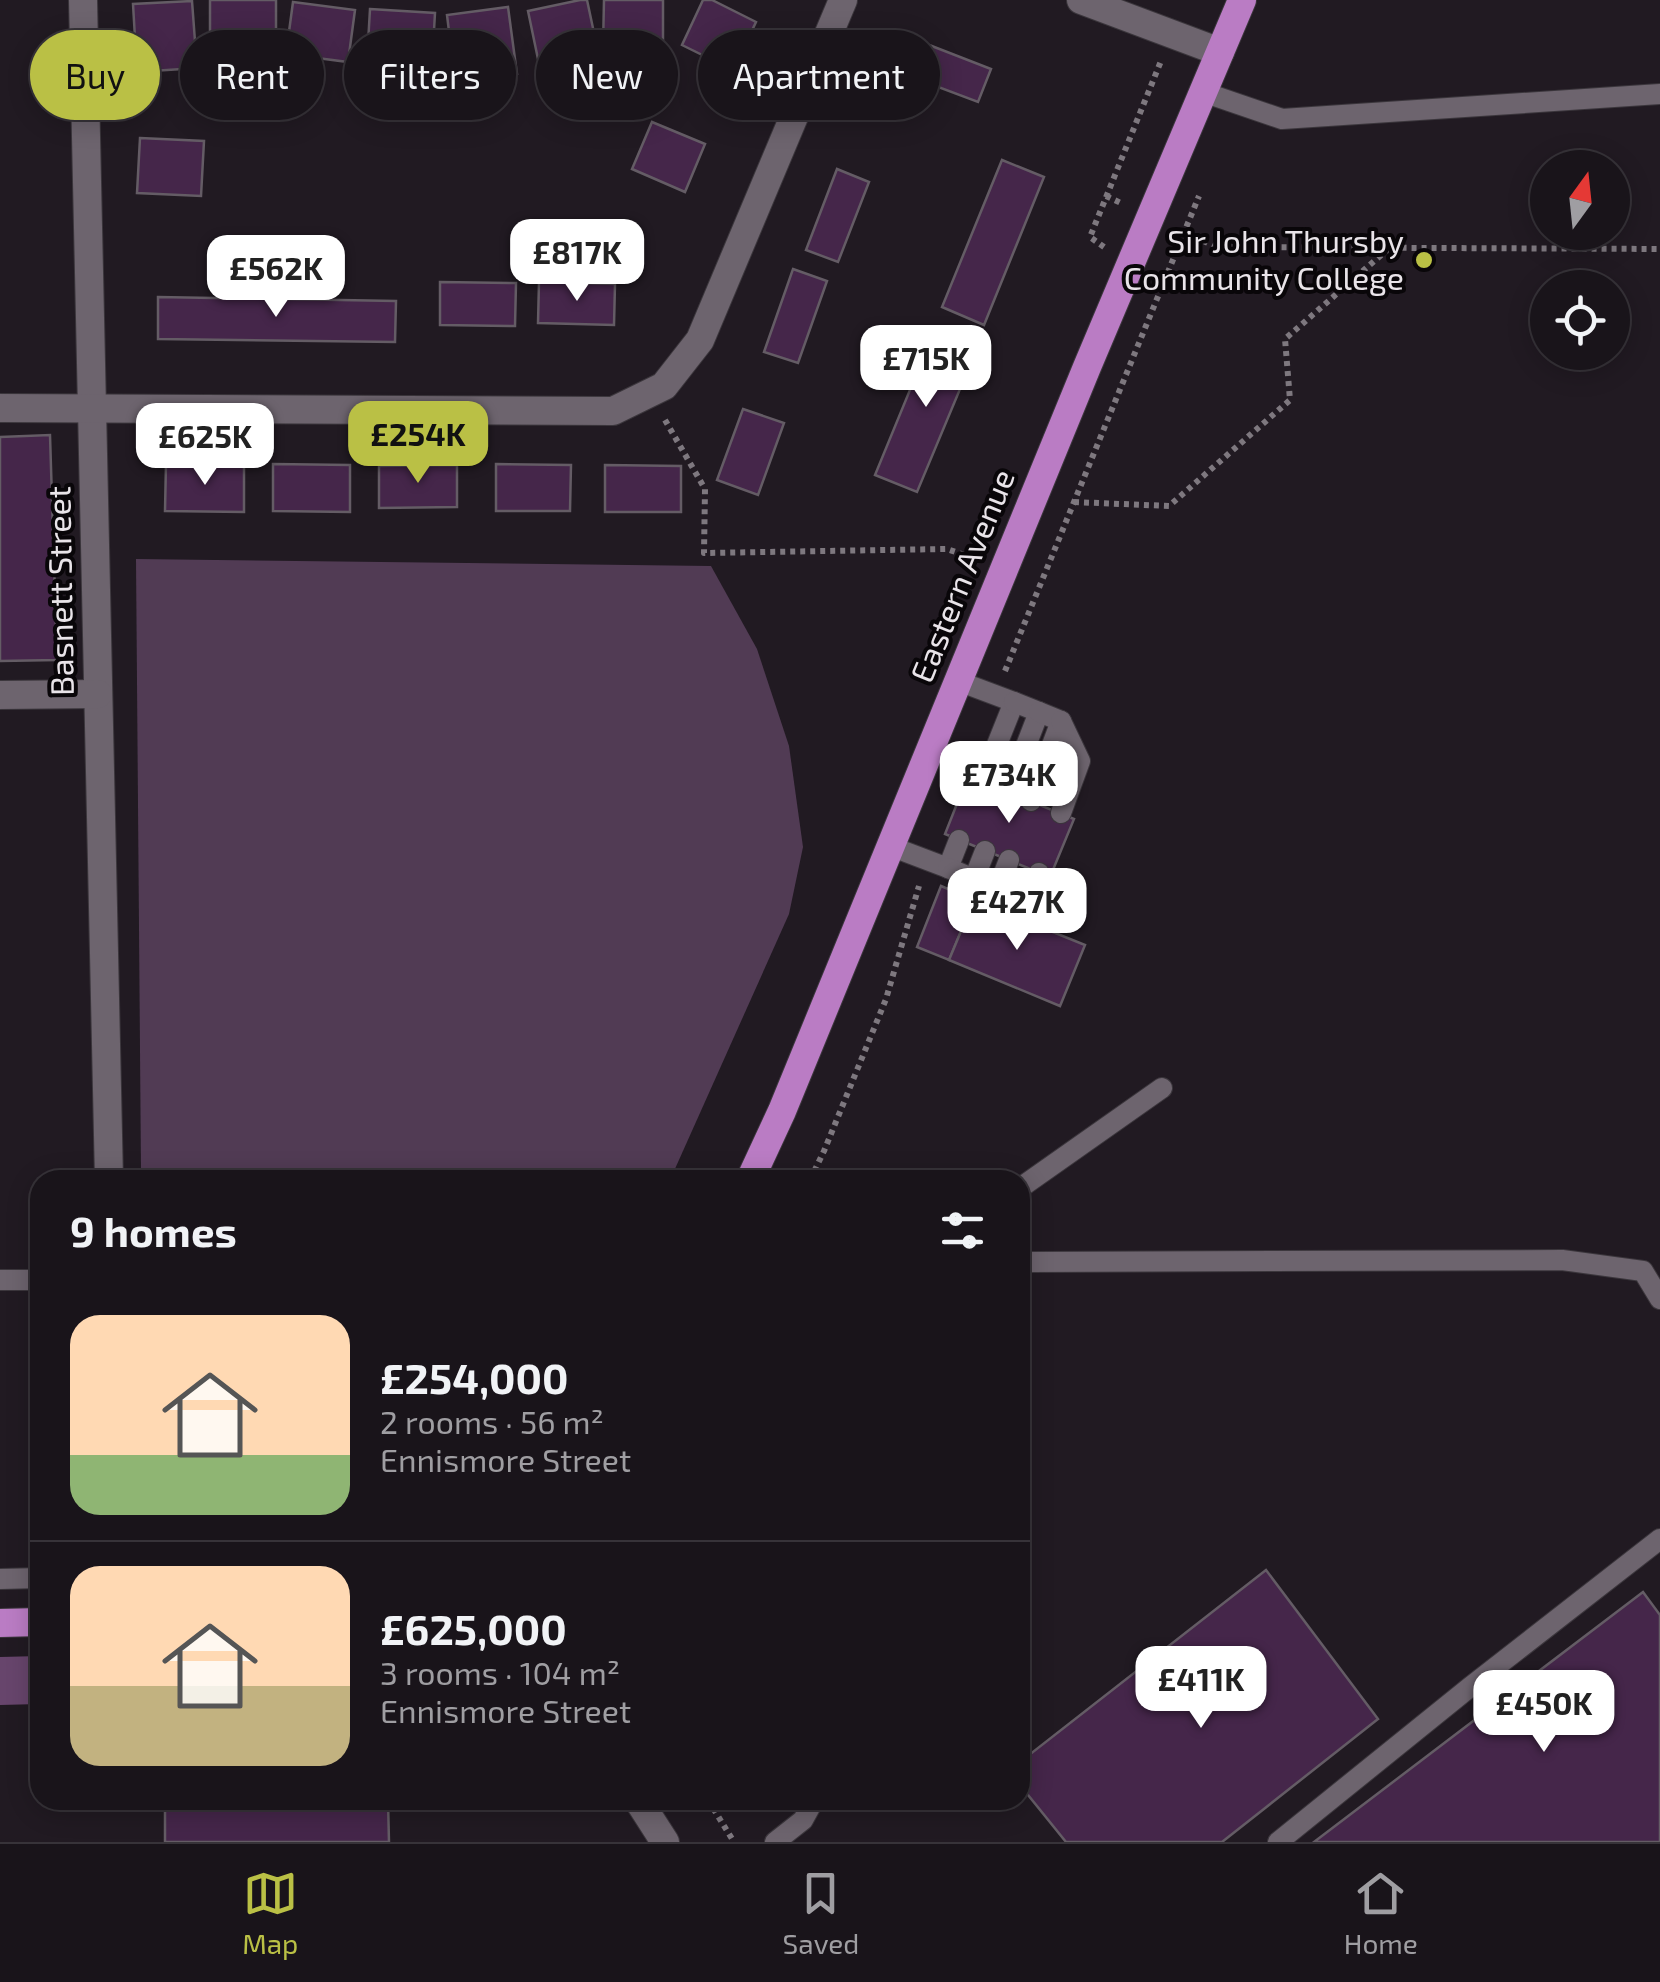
<!DOCTYPE html>
<html lang="en">
<head>
<meta charset="utf-8">
<style>
  :root { --surface:#19141a; --page:#262127; --text:#f1f3f6; --muted:#9f9ea2; --line:#373339; --accent:#bac045 }
  body { margin:0; font-family:"Exo 2",sans-serif; background:var(--page); color:var(--text); height:100vh; display:flex; flex-direction:column; font-size:38px; white-space:nowrap }
  * { box-sizing:border-box; margin:0 }
  p { font-size:32px; color:var(--muted) }
  .icon { flex:none; width:55px; height:55px; fill:none; stroke:currentColor; stroke-width:2; stroke-linecap:round; stroke-linejoin:round }
  .map { position:relative; flex:1; overflow:hidden }
  .panel { position:absolute; left:30px; top:1170px; width:1000px; height:640px; display:flex; flex-direction:column; background:var(--surface); border-radius:30px; box-shadow:0 5px 25px #0003,0 0 0 2px var(--line) }
  .panel>* { flex:none }
  .guide { position:absolute; left:30px; top:30px; width:1000px; height:90px; display:flex; gap:20px }
  .needle { width:65px; rotate:15deg }
  .tools { position:absolute; left:1530px; top:150px; display:grid; gap:20px }
  .tools a { display:grid; place-items:center; width:100px; height:100px; border-radius:50%; background:var(--surface); box-shadow:0 5px 25px #0003,0 0 0 2px var(--line); font-size:50px }
  .price { position:absolute; translate:-50% -85px; padding:0 22px; border-radius:20px; background:#fff; color:#222; font-size:32px; line-height:65px; filter:drop-shadow(0 2px 5px #0008) }
  .price::after { content:''; position:absolute; left:50%; top:60px; width:30px; height:22px; margin-left:-15px; background:inherit; clip-path:polygon(0 0,100% 0,50% 100%) }
  .price.selected { background:var(--accent); color:#111 }
  ul { padding:0; list-style:none }
  li { display:flex; align-items:center; gap:30px; height:250px; padding:0 40px }
  li+li { border-top:2px solid var(--line) }
  li span { display:grid; place-items:center; flex:none; width:280px; height:200px; border-radius:30px; color:#555 }
  li>.icon { margin-inline-start:auto }
  span .icon { width:120px; height:120px; fill:#fffc; stroke-width:1 }
  li b { font-size:42px }
  h2 { display:flex; justify-content:space-between; align-items:center; height:120px; padding:0 40px; font-size:42px }
  .tag { padding:0 35px; border-radius:45px; background:var(--surface); box-shadow:0 5px 25px #0003,0 0 0 2px var(--line); font-size:35px; line-height:90px }
  .tag.selected { background:var(--accent); color:#111 }
  .menu { display:flex; justify-content:space-around; align-items:center; height:140px; border-top:2px solid var(--line); background:var(--surface); font-size:28px; color:var(--muted) }
  .menu a { display:grid; justify-items:center; gap:5px }
  .menu .selected { color:var(--accent) }
  .map>svg:first-child { display:block }
  .green { fill:#513b54 }
  .forest { fill:#67456c }
  .building { fill:#45264a; stroke:#645c65; stroke-width:2.5 }
  .lines { fill:none; stroke-linecap:round; stroke-linejoin:round }
  .service-casing { stroke:#3b363c; stroke-width:22 }
  .minor-casing { stroke:#3b363c; stroke-width:30 }
  .trunk-casing { stroke:#3b363c; stroke-width:30 }
  .path { stroke:#7e787f; stroke-width:6; stroke-dasharray:5 5; stroke-linecap:butt }
  .service { stroke:#6d646e; stroke-width:20 }
  .minor { stroke:#6d646e; stroke-width:28 }
  .trunk { stroke:#ba7cc4; stroke-width:28 }
  .poi-dot { fill:#bac045; stroke:#090609; stroke-width:4 }
  .labels { text-anchor:middle; stroke-width:8; stroke-linejoin:round; paint-order:stroke }
  .poi-label { font-size:32px; fill:#e9e4e9; stroke:#090609; text-anchor:end }
  .street-label { font-size:32px; fill:#e9e4e9; stroke:#090609 }
</style>
</head>
<body>
<div class="map">
<svg width="1660" height="1842" viewBox="0 0 1660 1842">
  <rect width="100%" height="100%" fill="#211a22"/>
  <polygon class="green" points="136,559 711,566 757,649 789,746 803,847 789,914 670,1180 303,1180 141,1172"/>
  <polygon class="forest" points="40,1656 40,1704 0,1705 0,1657"/>
  <g class="building">
    <polygon points="210,0 276,0 276,67 245,68 244,54 210,54"/>
    <polygon points="580,0 587,0 597,47 538,59 528,11"/>
    <polygon points="604,0 663,0 663,48 603,47"/>
    <polygon points="703,0 712,0 756,22 733,70 682,45"/>
    <polygon points="192,1 197,68 137,72 133,4"/>
    <polygon points="293,2 355,10 348,62 286,54"/>
    <polygon points="508,7 517,74 455,81 447,15"/>
    <polygon points="370,9 435,13 432,65 367,61"/>
    <polygon points="906,36 991,69 978,102 893,70"/>
    <polygon points="652,122 705,144 685,192 632,169"/>
    <polygon points="140,138 204,141 201,196 137,193"/>
    <polygon points="1002,160 1044,177 984,325 942,307"/>
    <polygon points="837,169 869,182 838,262 806,250"/>
    <polygon points="793,269 827,281 798,363 764,352"/>
    <polygon points="440,282 516,283 515,326 440,325"/>
    <polygon points="539,282 615,284 614,325 538,323"/>
    <polygon points="158,297 396,301 395,342 158,339"/>
    <polygon points="935,329 978,346 917,492 875,475"/>
    <polygon points="743,409 784,423 758,495 717,480"/>
    <polygon points="50,435 57,660 0,661 0,437"/>
    <polygon points="166,464 244,466 244,512 165,511"/>
    <polygon points="273,464 350,465 350,512 273,511"/>
    <polygon points="496,464 571,465 570,511 496,511"/>
    <polygon points="457,465 457,507 379,508 379,466"/>
    <polygon points="605,465 681,466 681,512 605,512"/>
    <polygon points="968,776 1074,819 1050,877 945,834"/>
    <polygon points="941,886 974,900 949,960 917,947"/>
    <polygon points="974,900 1085,945 1060,1006 949,960"/>
    <polygon points="1266,1570 1378,1719 1222,1842 1066,1842 1020,1785 1020,1762"/>
    <polygon points="1643,1592 1660,1615 1660,1842 1314,1842"/>
    <polygon points="165,1800 388,1800 389,1842 165,1842"/>
  </g>
  <g class="lines">
    <defs>
      <g id="service">
        <polyline points="1203,92 1282,119 1660,94"/>
        <polyline points="958,681 1014,702 982,782"/>
        <polyline points="1008,792 1039,712 1014,702"/>
        <polyline points="1031,801 1061,721 1039,712"/>
        <polyline points="1061,813 1080,761 1061,721"/>
        <polyline points="890,846 948,868 959,840"/>
        <polyline points="948,868 974,879 985,851"/>
        <polyline points="986,883 998,888 1009,860"/>
        <polyline points="998,888 1029,899 1039,873"/>
        <polyline points="1020,1188 1162,1088"/>
        <polyline points="1020,1267 1030,1262 1562,1260 1643,1271 1660,1299"/>
        <polyline points="0,1280 40,1280"/>
        <polyline points="0,1579 40,1578"/>
        <polyline points="775,1842 803,1820 814,1800"/>
        <polyline points="1278,1842 1470,1687 1660,1539"/>
      </g>
      <g id="minor">
        <polyline points="83,0 109,1180"/>
        <polyline points="1081,0 1220,52"/>
        <polyline points="0,408 613,411 664,386 700,340 843,0"/>
        <polyline points="0,695 98,694"/>
        <polyline points="638,1800 665,1842"/>
      </g>
      <g id="trunk">
        <polyline points="750,1180 782,1111 1087,367 1242,0"/>
        <polyline points="0,1623 40,1622"/>
      </g>
    </defs>
    <use href="#service" class="service-casing"/>
    <use href="#minor" class="minor-casing"/>
    <use href="#trunk" class="trunk-casing"/>
    <g class="path">
      <polyline points="1106,196 1123,204"/>
      <polyline points="1185,232 1216,247 1660,249"/>
      <polyline points="1104,247 1090,237 1161,61"/>
      <polyline points="665,420 705,489 704,553 947,549 976,559"/>
      <polyline points="1074,502 1169,506 1290,400 1285,339 1388,249"/>
      <polyline points="1005,671 1199,196"/>
      <polyline points="810,1180 824,1151 886,999 919,886"/>
      <polyline points="708,1800 734,1842"/>
    </g>
    <use href="#service" class="service"/>
    <use href="#minor" class="minor"/>
    <use href="#trunk" class="trunk"/>
  </g>
  <circle class="poi-dot" cx="1424" cy="260" r="10"/>
  <g class="labels">
    <g class="poi-label">
      <text x="1404" y="253">Sir John Thursby<tspan x="1404" dy="37">Community College</tspan></text>
    </g>
    <g class="street-label">
      <text transform="translate(963 576) rotate(-68)" y="11">Eastern Avenue</text>
      <text transform="translate(61 591) rotate(-91)" y="11">Basnett Street</text>
    </g>
  </g>
</svg>
<div class="tools">
<a><svg class="needle" viewBox="-14 -14 28 28"><path d="M0-13l5 13h-10z" fill="#e53935"/><path d="M0 13l5-13h-10z" fill="#9f9ea2"/></svg></a>
<a><svg class="icon" aria-label="locate" viewBox="0 0 24 24"><circle cx="12" cy="12" r="6"/><path d="M12 2v4M12 18v4M2 12h4M18 12h4"/></svg></a>
</div>
<b class="price" style="left:577px;top:304px">£817K</b>
<b class="price" style="left:276px;top:320px">£562K</b>
<b class="price" style="left:926px;top:410px">£715K</b>
<b class="price selected" style="left:418px;top:486px">£254K</b>
<b class="price" style="left:205px;top:488px">£625K</b>
<b class="price" style="left:1009px;top:826px">£734K</b>
<b class="price" style="left:1017px;top:953px">£427K</b>
<b class="price" style="left:1201px;top:1731px">£411K</b>
<b class="price" style="left:1544px;top:1755px">£450K</b>
<div class="guide">
<a class="tag selected">Buy</a>
<a class="tag">Rent</a>
<a class="tag">Filters</a>
<a class="tag">New</a>
<a class="tag">Apartment</a>
</div>
<section class="panel">
<h2>9 homes<svg class="icon" aria-label="filters" viewBox="0 0 24 24"><path d="M4 7h16M4 17h16"/><circle cx="9" cy="7" r="2"/><circle cx="15" cy="17" r="2"/></svg></h2>
<ul>
<li><span style="background:linear-gradient(#ffd9b3 70%,#8fb573 0)"><svg class="icon" aria-label="home" viewBox="0 0 24 24"><path d="M3 11l9-7 9 7M6 9v11h12V9"/></svg></span><div><b>£254,000</b><p>2 rooms · 56 m²</p><p>Ennismore Street</p></div></li>
<li><span style="background:linear-gradient(#ffd9b3 60%,#c2b280 0)"><svg class="icon" aria-label="home" viewBox="0 0 24 24"><path d="M3 11l9-7 9 7M6 9v11h12V9"/></svg></span><div><b>£625,000</b><p>3 rooms · 104 m²</p><p>Ennismore Street</p></div></li>
</ul>
</section>
</div>
<nav class="menu">
<a class="selected"><svg class="icon" aria-label="map" viewBox="0 0 24 24"><path d="M3 6l6-2 6 2 6-2v14l-6 2-6-2-6 2zM9 4v14M15 6v14"/></svg>Map</a>
<a><svg class="icon" aria-label="saved" viewBox="0 0 24 24"><path d="M7 4h10v16l-5-4-5 4z"/></svg>Saved</a>
<a><svg class="icon" aria-label="home" viewBox="0 0 24 24"><path d="M3 11l9-7 9 7M6 9v11h12V9"/></svg>Home</a>
</nav>
</body>
</html>
